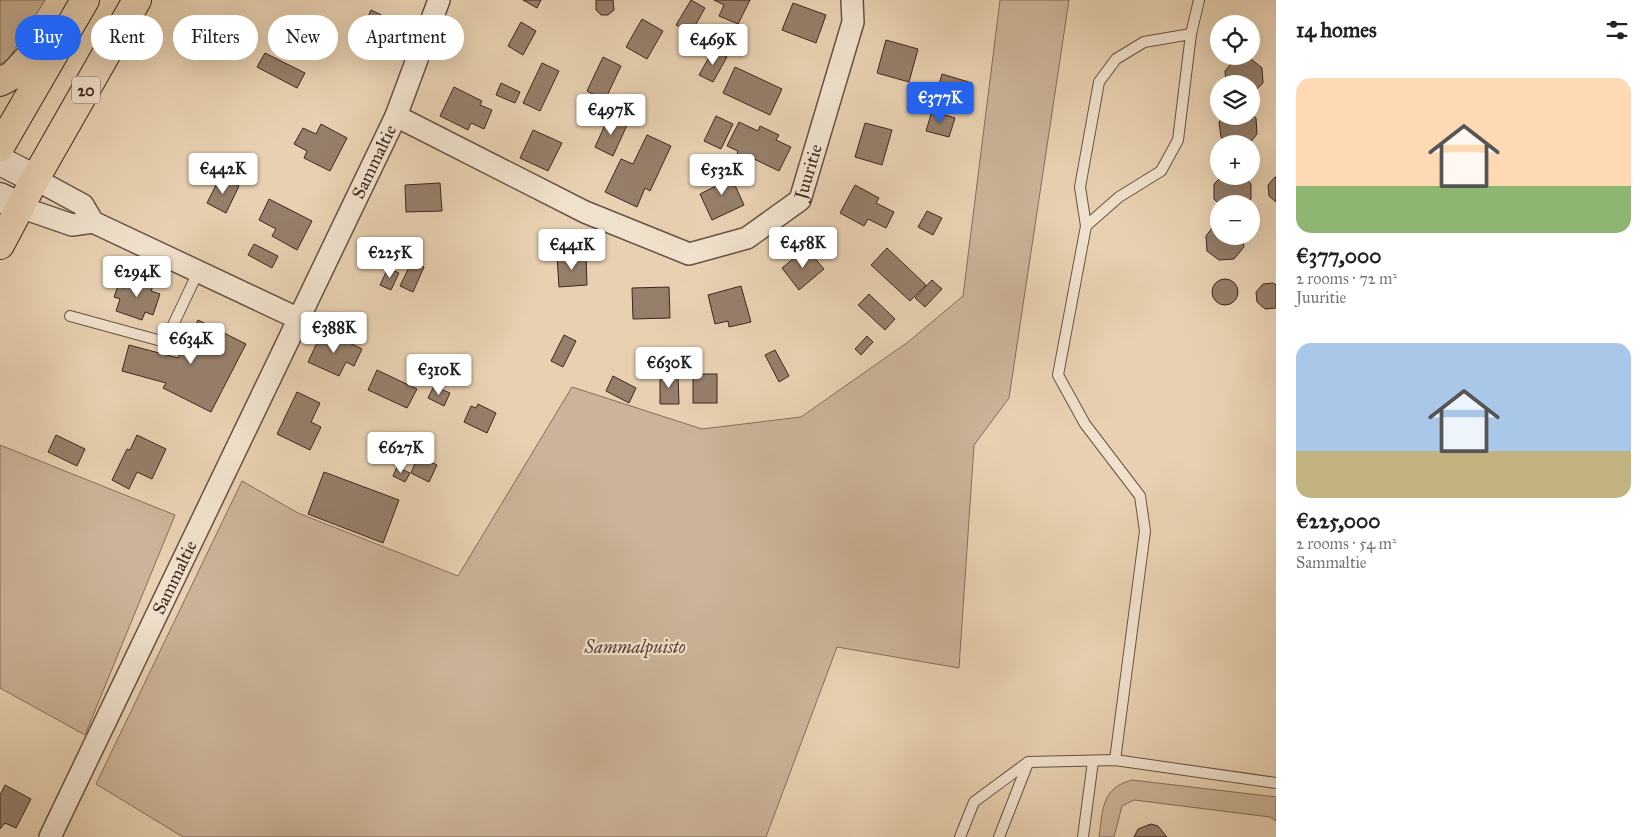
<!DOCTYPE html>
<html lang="en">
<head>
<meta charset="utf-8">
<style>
  :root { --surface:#fff; --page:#f2f2f2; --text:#222; --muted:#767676; --accent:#2563eb }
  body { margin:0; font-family:"IM FELL Great Primer",serif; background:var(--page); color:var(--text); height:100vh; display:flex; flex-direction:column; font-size:19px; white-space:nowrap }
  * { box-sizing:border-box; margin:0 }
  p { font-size:16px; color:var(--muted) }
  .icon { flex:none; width:28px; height:28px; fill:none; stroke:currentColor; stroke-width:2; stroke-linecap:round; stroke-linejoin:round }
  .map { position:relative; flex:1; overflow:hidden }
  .side { display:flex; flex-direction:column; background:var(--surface); width:375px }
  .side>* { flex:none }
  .top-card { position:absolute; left:15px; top:15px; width:475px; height:45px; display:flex; gap:10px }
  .buttons { position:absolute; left:1210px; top:15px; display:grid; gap:10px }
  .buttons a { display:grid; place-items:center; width:50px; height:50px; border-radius:50%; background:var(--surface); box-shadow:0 5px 20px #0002; font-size:25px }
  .price { position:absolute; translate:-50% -42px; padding:0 11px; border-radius:5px; background:#fff; color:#222; font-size:16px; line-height:32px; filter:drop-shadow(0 1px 2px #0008) }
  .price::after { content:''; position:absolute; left:50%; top:30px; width:15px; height:11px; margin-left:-8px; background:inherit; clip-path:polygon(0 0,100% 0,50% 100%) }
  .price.active { background:var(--accent); color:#fff }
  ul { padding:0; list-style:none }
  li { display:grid; align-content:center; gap:10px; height:265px; padding:0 20px }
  li span { display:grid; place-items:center; height:155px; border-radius:15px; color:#555 }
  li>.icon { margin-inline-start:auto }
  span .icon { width:90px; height:90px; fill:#fffc; stroke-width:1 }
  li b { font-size:21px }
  h2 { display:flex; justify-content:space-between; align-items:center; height:60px; padding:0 20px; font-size:21px }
  .tag { padding:0 18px; border-radius:22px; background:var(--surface); box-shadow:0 5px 20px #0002; font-size:18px; line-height:45px }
  .tag.active { background:var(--accent); color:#fff }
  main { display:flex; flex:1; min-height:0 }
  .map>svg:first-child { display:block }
  .green { fill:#cbb498; stroke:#846e5b }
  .building { fill:#967f6a; stroke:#3e271e }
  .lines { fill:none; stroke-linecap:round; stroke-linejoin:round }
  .lane-casing { stroke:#685243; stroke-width:12 }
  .street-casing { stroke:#685243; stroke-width:24 }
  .secondary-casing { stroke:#3e271e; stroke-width:30 }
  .highway-casing { stroke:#3e271e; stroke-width:30 }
  .lane { stroke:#f0e1cc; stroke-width:10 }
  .street { stroke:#f0e1cc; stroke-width:21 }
  .secondary { stroke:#f0e1cc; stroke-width:28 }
  .highway { stroke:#e8d1b1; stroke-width:28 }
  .labels { text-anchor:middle; stroke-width:4.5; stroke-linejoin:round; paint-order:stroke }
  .shield { fill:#f0e1cc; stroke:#735f52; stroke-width:1 }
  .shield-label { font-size:16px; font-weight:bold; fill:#3e271e }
  .street-label { font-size:18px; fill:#3e271e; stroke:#f0e1cc }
  .park-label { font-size:18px; font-style:italic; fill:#5a4336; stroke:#f0e1cc }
</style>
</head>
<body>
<main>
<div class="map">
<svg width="1276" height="837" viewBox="0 0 1276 837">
  <rect width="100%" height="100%" fill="#e8d1b1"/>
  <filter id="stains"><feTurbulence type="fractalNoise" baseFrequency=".004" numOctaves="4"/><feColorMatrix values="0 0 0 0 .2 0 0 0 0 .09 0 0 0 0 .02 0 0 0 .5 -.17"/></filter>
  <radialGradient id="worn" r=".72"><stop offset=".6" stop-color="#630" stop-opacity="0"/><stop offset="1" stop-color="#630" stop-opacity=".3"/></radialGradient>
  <g class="green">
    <polygon points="0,0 45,0 8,60 0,64"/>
    <polygon points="1000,0 1069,0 1009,398 974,445 959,668 837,647 766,837 183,837 96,784 242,481 298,513 458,576 572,387 702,429 801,417 908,342 963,296"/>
    <polygon points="0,445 175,515 85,735 0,688"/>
    <path d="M1132,780L1276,797V821L1270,817L1134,800L1122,806L1114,837H1099C1103,810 1101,788 1132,780Z"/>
  </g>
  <g class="building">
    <polygon points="523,0 541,0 537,8"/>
    <polygon points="596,0 613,0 614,10 608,15 601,15 596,10"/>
    <polygon points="691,0 705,8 691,33 676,25"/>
    <polygon points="714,0 750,0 738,24 719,16 724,5"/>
    <polygon points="793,3 826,15 816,43 782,30"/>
    <polygon points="371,10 402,25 386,58 356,43"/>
    <polygon points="642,19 663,31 647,59 626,47"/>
    <polygon points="521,22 536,31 523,55 508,46"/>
    <polygon points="886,40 918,49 909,82 877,73"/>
    <polygon points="713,50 727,57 713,82 699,75"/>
    <polygon points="265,53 305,73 297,88 257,67"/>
    <polygon points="603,57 621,66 605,100 587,91"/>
    <polygon points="1250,58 1262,68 1263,83 1251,95 1251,84 1226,84 1225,71 1235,59"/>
    <polygon points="542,63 559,71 540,111 523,103"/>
    <polygon points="735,67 782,89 770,115 723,93"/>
    <polygon points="942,74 972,83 967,100 937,91"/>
    <polygon points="501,83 520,92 515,103 496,95"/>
    <polygon points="454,87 482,101 480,105 492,110 484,129 471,123 468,130 440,116"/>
    <polygon points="932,111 955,118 949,137 926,131"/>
    <polygon points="1251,115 1256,118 1257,134 1249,144 1229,144 1221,137 1219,122 1224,116"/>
    <polygon points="609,116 627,125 613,156 595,147"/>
    <polygon points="716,116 733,124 721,149 704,141"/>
    <polygon points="739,122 758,131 760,126 779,135 776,140 791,147 779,171 752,158 749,163 736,157 738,151 727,146"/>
    <polygon points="865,123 892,130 882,165 855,157"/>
    <polygon points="321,124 347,138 330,171 304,158 307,151 294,144 303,128 316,134"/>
    <polygon points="533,130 562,143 548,171 520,158"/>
    <polygon points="647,135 671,146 650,191 645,188 637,207 605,192 621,159 633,164"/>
    <polygon points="728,170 744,205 712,220 700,194 716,186 712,178"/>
    <polygon points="1222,176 1244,176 1251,184 1251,199 1246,204 1219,204 1214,199 1214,184"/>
    <polygon points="220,177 239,186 226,213 207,203"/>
    <polygon points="1275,177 1276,177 1276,202 1269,196 1268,185"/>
    <polygon points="440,183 442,211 406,212 405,185"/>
    <polygon points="855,185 879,198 876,203 894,212 886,228 868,219 864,226 840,213"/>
    <polygon points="269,199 312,221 297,250 272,236 276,229 259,220"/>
    <polygon points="927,211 942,218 933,235 918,227"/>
    <polygon points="1215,224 1219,224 1219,236 1242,236 1244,247 1234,259 1219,260 1207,251 1206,236"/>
    <polygon points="254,244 278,256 272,268 248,255"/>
    <polygon points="806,248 824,269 799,290 782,268"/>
    <polygon points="887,248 926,285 910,301 871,265"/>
    <polygon points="586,255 587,285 559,287 557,257"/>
    <polygon points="412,261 424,267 413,292 400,286"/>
    <polygon points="388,268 399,273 391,290 380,285"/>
    <polygon points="128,276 154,284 151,291 160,294 153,315 145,312 142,320 116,311 120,299 114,297 118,286 124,288"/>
    <circle cx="1225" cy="292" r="13"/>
    <polygon points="932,280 942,289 925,307 915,298"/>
    <polygon points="1273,283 1276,285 1276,308 1265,309 1257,302 1256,292 1263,284"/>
    <polygon points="741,286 751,322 729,327 728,321 715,324 708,295"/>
    <polygon points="669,287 670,318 633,319 632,288"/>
    <polygon points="869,294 895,319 885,330 858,305"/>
    <polygon points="198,320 246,344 211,412 163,388 166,383 122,371 129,345 178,358"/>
    <polygon points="323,330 362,349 354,366 346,362 339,376 308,362"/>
    <polygon points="564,335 576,341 563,367 551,361"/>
    <polygon points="867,336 873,342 861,355 855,349"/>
    <polygon points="775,350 789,376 779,382 765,355"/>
    <polygon points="377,370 417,389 407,408 368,390"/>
    <polygon points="660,374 678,374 679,404 660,404"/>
    <rect x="693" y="374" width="24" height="29"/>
    <polygon points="613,376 636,388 629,403 606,391"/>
    <polygon points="434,386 450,393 444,406 428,398"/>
    <polygon points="297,392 320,403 311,422 321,427 310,450 277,434"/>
    <polygon points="478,404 496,413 487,433 464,422 471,406 476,408"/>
    <polygon points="56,435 85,449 77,466 48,452"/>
    <polygon points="137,435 166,449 152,479 137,472 129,489 112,480 127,449 130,450"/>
    <polygon points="418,456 437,465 429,482 411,473"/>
    <polygon points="397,467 410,473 405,482 393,476"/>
    <polygon points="324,472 399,500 383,543 308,514"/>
    <polygon points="5,785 31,799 16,828 5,823 0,829 0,795"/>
    <polygon points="1151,824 1158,826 1167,837 1134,837 1138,829"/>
  </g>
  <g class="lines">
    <defs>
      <g id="lane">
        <polyline points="1086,226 1080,187 1099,82 1116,59 1144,42 1191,34"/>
        <polyline points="70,316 165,342 198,272"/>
        <polyline points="1115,760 1145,531 1140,496 1085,424 1058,375 1086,226 1119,197 1161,171 1178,140 1191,34 1199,0"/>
        <polyline points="960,837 974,802 1028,762 1115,760 1276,783"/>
        <polyline points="999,837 1028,763"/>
        <polyline points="1083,837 1093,761"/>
      </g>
      <g id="street">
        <path id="s1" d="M396,116L585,212L689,254L747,238L800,200L853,22L852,0"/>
        <polyline points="35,179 83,205 93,222 299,319"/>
        <polyline points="20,207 72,225 93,222"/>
        <path id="s2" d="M50,837L396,116L439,0"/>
      </g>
      <g id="secondary">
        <polyline points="0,161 35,179"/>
        <polyline points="0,197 20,207"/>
      </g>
      <g id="highway">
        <polyline points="0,82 13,75 36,50 57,35"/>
        <polyline points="0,147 85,0"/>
        <polyline points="0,245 35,179 137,0"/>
      </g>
    </defs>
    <use href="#lane" class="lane-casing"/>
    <use href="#street" class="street-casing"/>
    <use href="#secondary" class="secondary-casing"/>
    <use href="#highway" class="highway-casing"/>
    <use href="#lane" class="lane"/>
    <use href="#street" class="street"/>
    <use href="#secondary" class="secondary"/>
    <use href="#highway" class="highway"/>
  </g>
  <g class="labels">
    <rect class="shield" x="72" y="76.5" width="28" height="27" rx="4"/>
    <g class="shield-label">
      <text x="86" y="96">20</text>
    </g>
    <g class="street-label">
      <text dy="6" stroke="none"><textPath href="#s2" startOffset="749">Sammaltie</textPath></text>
      <text dy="6" stroke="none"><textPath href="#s1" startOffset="479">Juuritie</textPath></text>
      <text dy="6" stroke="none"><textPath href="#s2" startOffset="288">Sammaltie</textPath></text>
    </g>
    <g class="park-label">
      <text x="635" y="653">Sammalpuisto</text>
    </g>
  </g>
  <rect width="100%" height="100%" filter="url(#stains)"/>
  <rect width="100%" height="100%" fill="url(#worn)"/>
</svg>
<div class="buttons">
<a><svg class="icon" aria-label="locate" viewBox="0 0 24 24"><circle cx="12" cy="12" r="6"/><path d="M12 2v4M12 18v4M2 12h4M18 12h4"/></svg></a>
<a><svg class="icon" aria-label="layers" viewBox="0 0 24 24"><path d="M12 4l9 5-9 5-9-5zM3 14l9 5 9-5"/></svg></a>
<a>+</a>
<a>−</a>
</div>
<b class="price" style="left:713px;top:66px">€469K</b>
<b class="price active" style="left:940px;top:124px">€377K</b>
<b class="price" style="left:611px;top:136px">€497K</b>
<b class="price" style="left:223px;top:195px">€442K</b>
<b class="price" style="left:722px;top:196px">€532K</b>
<b class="price" style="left:803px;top:269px">€458K</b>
<b class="price" style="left:572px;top:271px">€441K</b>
<b class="price" style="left:390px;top:279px">€225K</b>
<b class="price" style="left:137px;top:298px">€294K</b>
<b class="price" style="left:334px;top:354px">€388K</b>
<b class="price" style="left:191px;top:365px">€634K</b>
<b class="price" style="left:669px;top:389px">€630K</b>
<b class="price" style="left:439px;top:396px">€310K</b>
<b class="price" style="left:401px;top:474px">€627K</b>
<div class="top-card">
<a class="tag active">Buy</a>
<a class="tag">Rent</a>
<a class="tag">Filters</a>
<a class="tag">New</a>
<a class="tag">Apartment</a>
</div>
</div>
<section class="side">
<h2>14 homes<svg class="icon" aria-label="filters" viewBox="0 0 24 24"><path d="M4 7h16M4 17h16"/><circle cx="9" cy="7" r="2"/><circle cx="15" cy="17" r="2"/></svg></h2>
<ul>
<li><span style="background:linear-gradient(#ffd9b3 70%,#8fb573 0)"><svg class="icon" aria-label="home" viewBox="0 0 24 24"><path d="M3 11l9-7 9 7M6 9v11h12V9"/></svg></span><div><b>€377,000</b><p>2 rooms · 72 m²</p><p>Juuritie</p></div></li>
<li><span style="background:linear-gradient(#a9c7e8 70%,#c2b280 0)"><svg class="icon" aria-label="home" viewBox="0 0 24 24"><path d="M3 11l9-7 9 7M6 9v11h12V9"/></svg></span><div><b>€225,000</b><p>2 rooms · 54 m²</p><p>Sammaltie</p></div></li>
</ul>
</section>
</main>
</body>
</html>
